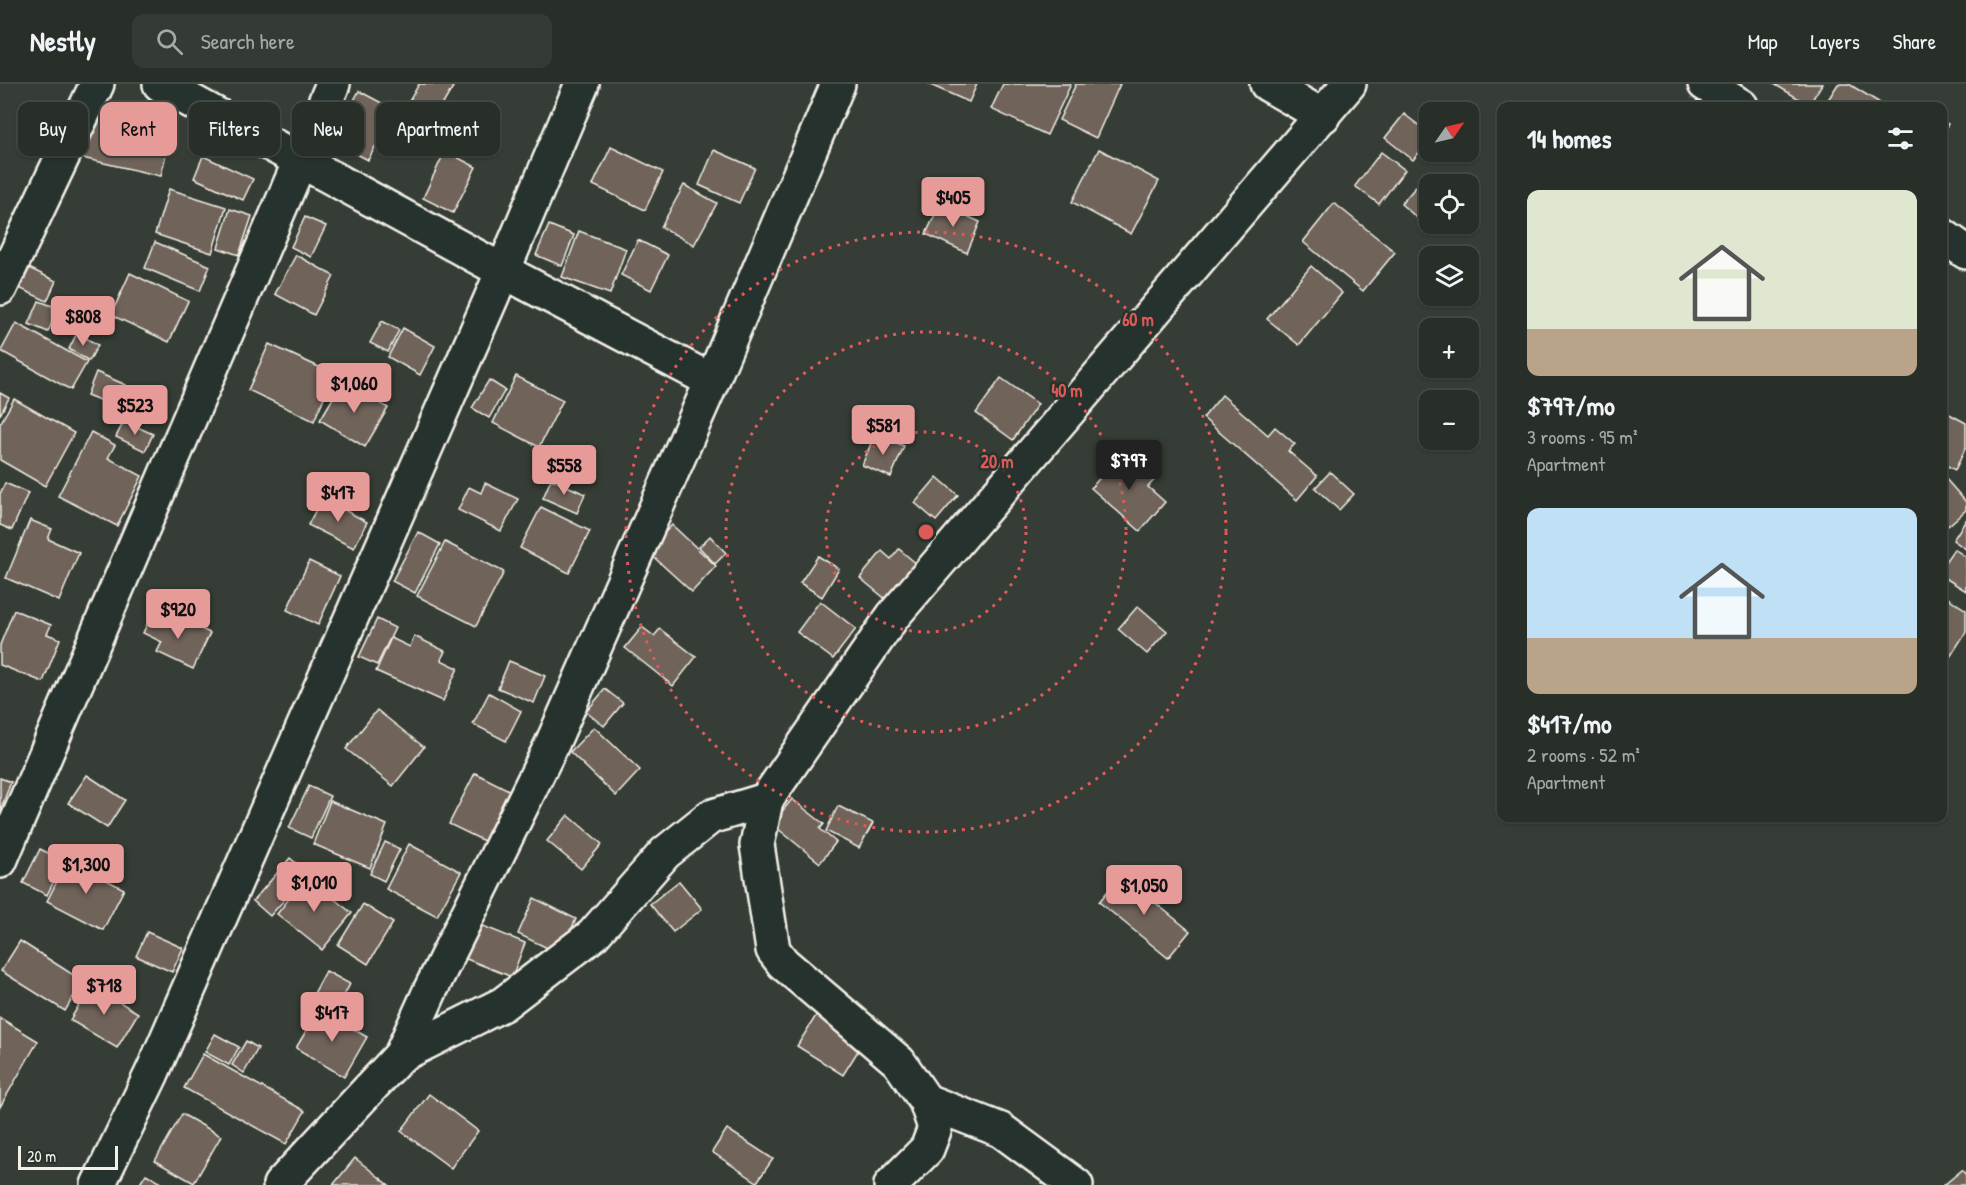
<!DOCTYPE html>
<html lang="en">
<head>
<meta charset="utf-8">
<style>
  :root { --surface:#282e28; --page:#343a34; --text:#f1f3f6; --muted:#a5a8a8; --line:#444a45; --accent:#e69b98 }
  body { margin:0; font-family:"Patrick Hand",sans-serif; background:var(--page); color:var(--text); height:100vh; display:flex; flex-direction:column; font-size:22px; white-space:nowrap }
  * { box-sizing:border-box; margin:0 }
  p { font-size:20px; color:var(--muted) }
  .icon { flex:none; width:33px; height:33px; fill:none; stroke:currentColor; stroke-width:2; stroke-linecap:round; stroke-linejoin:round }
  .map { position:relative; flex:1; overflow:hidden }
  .drawer { position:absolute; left:1497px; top:18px; width:450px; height:720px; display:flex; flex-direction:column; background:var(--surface); border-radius:12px; box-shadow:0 2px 4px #0004,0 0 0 2px var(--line) }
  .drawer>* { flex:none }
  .guide { position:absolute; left:18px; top:18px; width:570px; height:54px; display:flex; gap:12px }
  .needle { width:39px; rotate:56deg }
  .buttons { position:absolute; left:1419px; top:18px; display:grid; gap:12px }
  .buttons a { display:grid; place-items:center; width:60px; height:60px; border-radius:12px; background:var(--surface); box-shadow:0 2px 4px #0004,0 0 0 2px var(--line); font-size:30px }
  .scale { position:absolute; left:18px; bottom:15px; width:100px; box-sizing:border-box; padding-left:6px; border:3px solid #f4f1e8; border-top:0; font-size:16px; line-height:21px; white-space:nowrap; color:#f4f1e8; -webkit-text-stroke:4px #26332d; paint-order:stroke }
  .price { position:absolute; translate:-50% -51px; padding:0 14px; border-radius:6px; background:var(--accent); color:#111; font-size:20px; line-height:39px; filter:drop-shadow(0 2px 3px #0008) }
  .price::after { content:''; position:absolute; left:50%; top:36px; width:18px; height:14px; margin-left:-9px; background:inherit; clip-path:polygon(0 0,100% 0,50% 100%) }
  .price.on { background:#222; color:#fff }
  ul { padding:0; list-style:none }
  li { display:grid; align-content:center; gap:12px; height:318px; padding:0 30px }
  li span { display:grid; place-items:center; height:186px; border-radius:12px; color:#555 }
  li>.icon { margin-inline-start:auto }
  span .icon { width:108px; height:108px; fill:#fffc; stroke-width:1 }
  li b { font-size:26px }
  h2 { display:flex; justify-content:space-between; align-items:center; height:72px; padding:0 30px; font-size:26px }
  .pill { padding:0 21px; border-radius:12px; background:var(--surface); box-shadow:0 2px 4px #0004,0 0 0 2px var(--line); font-size:21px; line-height:54px }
  .pill.on { background:var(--accent); color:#111 }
  header { display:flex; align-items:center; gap:36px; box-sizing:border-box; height:84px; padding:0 30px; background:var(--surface); border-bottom:2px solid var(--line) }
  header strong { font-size:28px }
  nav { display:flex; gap:33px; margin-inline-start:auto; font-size:21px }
  .search { width:420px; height:54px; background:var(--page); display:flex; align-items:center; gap:15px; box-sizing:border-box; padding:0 21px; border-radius:12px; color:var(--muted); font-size:22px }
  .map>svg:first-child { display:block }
  .building { fill:#6f645a; stroke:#f4f1e8; stroke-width:1.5 }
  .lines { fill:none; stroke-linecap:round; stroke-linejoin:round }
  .minor-casing { stroke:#f4f1e8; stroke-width:38 }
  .minor { stroke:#26332d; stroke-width:33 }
  .ring { fill:none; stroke:#de5a58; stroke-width:3; stroke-dasharray:3 6 }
  .centre { fill:#de5a58; stroke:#26332d; stroke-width:3 }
  .ring-label { font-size:18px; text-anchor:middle; font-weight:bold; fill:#de5a58; stroke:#26332d; stroke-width:5; stroke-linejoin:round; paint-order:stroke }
</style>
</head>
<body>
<header>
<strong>Nestly</strong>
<div class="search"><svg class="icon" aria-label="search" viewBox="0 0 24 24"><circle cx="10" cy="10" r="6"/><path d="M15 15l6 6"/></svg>Search here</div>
<nav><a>Map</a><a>Layers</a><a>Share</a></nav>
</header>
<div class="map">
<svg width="1966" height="1101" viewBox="0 0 1966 1101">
  <rect width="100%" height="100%" fill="#353d36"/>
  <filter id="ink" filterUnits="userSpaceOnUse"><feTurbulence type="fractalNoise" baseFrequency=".0167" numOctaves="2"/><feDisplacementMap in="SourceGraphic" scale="12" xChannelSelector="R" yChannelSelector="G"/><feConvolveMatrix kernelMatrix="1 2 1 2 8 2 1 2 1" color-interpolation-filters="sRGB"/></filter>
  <g filter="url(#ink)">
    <g class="building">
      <polygon points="419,0 448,0 453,3 433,37 407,21"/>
      <polygon points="928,0 977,0 969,18"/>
      <polygon points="1003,0 1071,0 1047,51 991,25"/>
      <polygon points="1076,0 1120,0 1096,54 1059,36"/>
      <polygon points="1774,0 1822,0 1809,21"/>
      <polygon points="1838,0 1849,0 1885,22 1824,22"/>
      <polygon points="359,7 395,26 368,76 332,57"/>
      <polygon points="93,26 172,43 161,92 82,74"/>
      <polygon points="1404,30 1430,50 1430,55 1413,76 1385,54"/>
      <polygon points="420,34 440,44 429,66 408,56"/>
      <polygon points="1942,37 1948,40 1942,51"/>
      <polygon points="611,63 663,88 645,126 593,101"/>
      <polygon points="1099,65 1159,97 1131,150 1072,118"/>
      <polygon points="714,66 755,84 739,119 699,101"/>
      <polygon points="445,67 476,83 453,129 423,114"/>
      <polygon points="1381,68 1405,86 1379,120 1355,102"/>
      <polygon points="203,72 253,95 243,116 194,94"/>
      <polygon points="1419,99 1430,108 1430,132 1423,139 1401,120"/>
      <polygon points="684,101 717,119 694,161 661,143"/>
      <polygon points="169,105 226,123 212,169 155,150"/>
      <polygon points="1334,119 1395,168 1363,207 1303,158"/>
      <polygon points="940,120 980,138 967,169 926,150"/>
      <polygon points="230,125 252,132 239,171 218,164"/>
      <polygon points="305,133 326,142 311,173 291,163"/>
      <polygon points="549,141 574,151 562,182 536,171"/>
      <polygon points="579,147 626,165 610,210 562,193"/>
      <polygon points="638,156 668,171 651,206 621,191"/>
      <polygon points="155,158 210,182 200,207 145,184"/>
      <polygon points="296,171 334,192 314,231 275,210"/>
      <polygon points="1311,182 1342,209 1299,261 1267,235"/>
      <polygon points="29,184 56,197 47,217 19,204"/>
      <polygon points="130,189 188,217 169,258 111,231"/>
      <polygon points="39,217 58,224 48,248 29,240"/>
      <polygon points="382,237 399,246 388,268 370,259"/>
      <polygon points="16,239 87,278 71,306 1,267"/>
      <polygon points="403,244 435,262 420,291 388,273"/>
      <polygon points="77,249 98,261 89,277 69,265"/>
      <polygon points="269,260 334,290 314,337 248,306"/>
      <polygon points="96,288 126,301 117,323 87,311"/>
      <polygon points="516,292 563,316 539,363 493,339"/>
      <polygon points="1001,294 1038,320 1013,356 976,329"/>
      <polygon points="489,296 505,306 489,334 472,324"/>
      <polygon points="343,297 388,324 365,363 320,336"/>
      <polygon points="0,309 9,314 0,331"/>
      <polygon points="1222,311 1268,351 1275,343 1295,360 1288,367 1317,392 1297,416 1203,334"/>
      <polygon points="14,315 74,349 45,402 0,376 0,340"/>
      <polygon points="1942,326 1966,339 1966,363 1955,386 1942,379"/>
      <polygon points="124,337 153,350 145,367 116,353"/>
      <polygon points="91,348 115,361 108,374 142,392 117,442 58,412"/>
      <polygon points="875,350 904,362 891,393 862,381"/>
      <polygon points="1124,366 1156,394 1148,403 1165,418 1140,447 1091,404"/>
      <polygon points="1330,388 1354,410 1339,426 1315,404"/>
      <polygon points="937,393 958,411 936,437 915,419"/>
      <polygon points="1945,394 1966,418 1966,426 1948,442 1942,435 1942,395"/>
      <polygon points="551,395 585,410 577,429 543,414"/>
      <polygon points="5,399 28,409 12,446 0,441 0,410"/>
      <polygon points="485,399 518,415 501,447 458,426 469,403 481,409"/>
      <polygon points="322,414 367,438 354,464 308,441"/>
      <polygon points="541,423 590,447 569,489 520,464"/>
      <polygon points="30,436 52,445 48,455 79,469 59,517 6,494"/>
      <polygon points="1966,436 1966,465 1953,456"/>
      <polygon points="672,441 716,482 692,508 647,467"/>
      <polygon points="418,448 440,460 415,509 392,497"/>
      <polygon points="710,452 726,469 715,480 699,463"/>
      <polygon points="445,458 504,488 476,542 417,512"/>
      <polygon points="899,465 918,481 888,517 860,494 882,467 891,475"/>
      <polygon points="1954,465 1966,473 1966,507 1942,492 1942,482"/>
      <polygon points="818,472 839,485 822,513 800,499"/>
      <polygon points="309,477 340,492 318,541 287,526"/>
      <polygon points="1942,510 1966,526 1966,548 1950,573 1942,568"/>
      <polygon points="820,517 856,545 833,575 797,548"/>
      <polygon points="1138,522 1167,547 1147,570 1118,545"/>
      <polygon points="14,526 51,541 47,550 60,555 43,598 0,581 0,561"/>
      <polygon points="151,532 170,541 174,532 210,549 193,585 157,568 162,558 143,549"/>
      <polygon points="377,535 395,544 377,581 359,573"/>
      <polygon points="642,543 654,552 660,545 696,573 673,602 625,564"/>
      <polygon points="414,552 445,567 441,576 458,584 443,617 376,587 391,554 410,563"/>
      <polygon points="509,577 545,592 534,619 498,604"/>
      <polygon points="605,605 623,619 604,642 586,628"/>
      <polygon points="489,609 521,627 506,657 473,640"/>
      <polygon points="377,626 424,663 393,702 346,665"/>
      <polygon points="594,643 640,686 616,712 570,668"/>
      <polygon points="475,689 509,706 484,757 449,740"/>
      <polygon points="87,691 125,716 107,744 68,719"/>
      <polygon points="0,694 11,698 0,727"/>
      <polygon points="309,702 330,712 311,754 289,744"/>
      <polygon points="792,715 824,740 820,745 836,758 820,779 772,740"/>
      <polygon points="330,717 387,741 370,784 313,760"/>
      <polygon points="838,722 873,739 859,764 826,747"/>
      <polygon points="568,731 602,760 581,785 547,757"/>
      <polygon points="385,758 400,765 384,797 370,790"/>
      <polygon points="409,760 461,788 437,832 386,805"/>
      <polygon points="40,765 64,777 47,811 23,799"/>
      <polygon points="290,774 308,789 270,832 253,817"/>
      <polygon points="68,776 124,805 103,846 47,817"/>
      <polygon points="1121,791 1190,847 1168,874 1099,818"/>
      <polygon points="306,793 352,829 322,866 277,830"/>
      <polygon points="679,797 702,825 673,848 650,820"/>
      <polygon points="534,814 576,835 560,870 518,850"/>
      <polygon points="363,820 393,839 368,880 338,861"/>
      <polygon points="478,840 525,859 512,893 464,874"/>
      <polygon points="147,848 183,864 172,888 136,872"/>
      <polygon points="20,857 83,897 65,927 1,887"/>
      <polygon points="326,887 350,900 334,930 310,917"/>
      <polygon points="91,901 138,929 117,964 70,936"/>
      <polygon points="319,925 367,953 344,993 296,964"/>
      <polygon points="817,930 863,959 843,991 797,962"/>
      <polygon points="0,934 38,957 0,1023"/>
      <polygon points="215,950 239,963 229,981 205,968"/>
      <polygon points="246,957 258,964 244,989 232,981"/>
      <polygon points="203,970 305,1027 286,1060 184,1004"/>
      <polygon points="429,1010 478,1047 451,1084 401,1047"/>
      <polygon points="182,1030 221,1052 194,1099 155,1077"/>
      <polygon points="727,1045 773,1075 757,1098 712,1068"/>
      <polygon points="355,1074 389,1101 333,1101"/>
      <polygon points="1962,1086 1966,1091 1966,1101 1944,1101"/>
      <polygon points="146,1090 165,1101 139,1101"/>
    </g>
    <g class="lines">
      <defs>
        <g id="minor">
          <polyline points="160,0 503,187 712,297"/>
          <polyline points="1267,0 1323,32"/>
          <polyline points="1705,0 1741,22"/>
          <polyline points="1942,151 1966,168"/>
          <polyline points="0,204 97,0"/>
          <polyline points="766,716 757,761 773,866 783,879 899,978 926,1017 935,1044 927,1065 891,1101"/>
          <polyline points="0,777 333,0"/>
          <polyline points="401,971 503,920 593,851 665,769 710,733 766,716 893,532 1349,0"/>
          <polyline points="926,1017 1001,1046 1076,1101"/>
          <polyline points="98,1101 152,989 503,187 582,0"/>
          <polyline points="280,1101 401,971 430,907 552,660 712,297 838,0"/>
        </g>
      </defs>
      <use href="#minor" class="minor-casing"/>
      <use href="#minor" class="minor"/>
    </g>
  </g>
  <g class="ring">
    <circle cx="926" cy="448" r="100"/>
    <circle cx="926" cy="448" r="200"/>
    <circle cx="926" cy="448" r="300"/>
  </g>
  <circle cx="926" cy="448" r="9" class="centre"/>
  <g class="ring-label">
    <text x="1138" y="242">60 m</text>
    <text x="1067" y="313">40 m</text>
    <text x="997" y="384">20 m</text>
  </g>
</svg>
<div class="buttons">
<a><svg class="needle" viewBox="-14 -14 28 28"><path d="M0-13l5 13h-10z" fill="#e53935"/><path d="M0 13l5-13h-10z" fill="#a5a8a8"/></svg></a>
<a><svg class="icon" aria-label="locate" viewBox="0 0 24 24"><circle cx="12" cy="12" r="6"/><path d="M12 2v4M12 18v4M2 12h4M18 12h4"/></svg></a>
<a><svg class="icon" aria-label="layers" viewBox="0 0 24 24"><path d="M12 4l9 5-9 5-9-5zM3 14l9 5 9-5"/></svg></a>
<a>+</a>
<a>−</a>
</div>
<div class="scale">20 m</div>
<b class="price" style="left:953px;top:144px">$405</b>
<b class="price" style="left:83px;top:263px">$808</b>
<b class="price" style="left:354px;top:330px">$1,060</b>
<b class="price" style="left:135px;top:352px">$523</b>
<b class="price" style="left:883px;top:372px">$581</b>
<b class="price on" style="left:1129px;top:407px">$797</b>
<b class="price" style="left:564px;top:412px">$558</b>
<b class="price" style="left:338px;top:439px">$417</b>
<b class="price" style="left:178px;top:556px">$920</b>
<b class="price" style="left:86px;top:811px">$1,300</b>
<b class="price" style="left:314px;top:829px">$1,010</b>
<b class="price" style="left:1144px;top:832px">$1,050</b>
<b class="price" style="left:104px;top:932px">$718</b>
<b class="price" style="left:332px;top:959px">$417</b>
<div class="guide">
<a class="pill">Buy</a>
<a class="pill on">Rent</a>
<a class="pill">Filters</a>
<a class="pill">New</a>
<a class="pill">Apartment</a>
</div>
<section class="drawer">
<h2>14 homes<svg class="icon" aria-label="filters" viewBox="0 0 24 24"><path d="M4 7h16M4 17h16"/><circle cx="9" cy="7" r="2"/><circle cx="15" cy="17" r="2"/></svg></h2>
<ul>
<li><span style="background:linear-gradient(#dfe7d0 75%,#b9a48a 0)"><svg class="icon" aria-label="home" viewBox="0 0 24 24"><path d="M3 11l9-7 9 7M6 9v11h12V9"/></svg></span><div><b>$797/mo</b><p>3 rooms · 95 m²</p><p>Apartment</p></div></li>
<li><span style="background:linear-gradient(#bfe0f5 70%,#b9a48a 0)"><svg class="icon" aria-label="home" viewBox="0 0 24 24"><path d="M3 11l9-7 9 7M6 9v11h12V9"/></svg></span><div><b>$417/mo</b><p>2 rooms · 52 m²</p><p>Apartment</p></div></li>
</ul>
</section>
</div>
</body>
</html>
